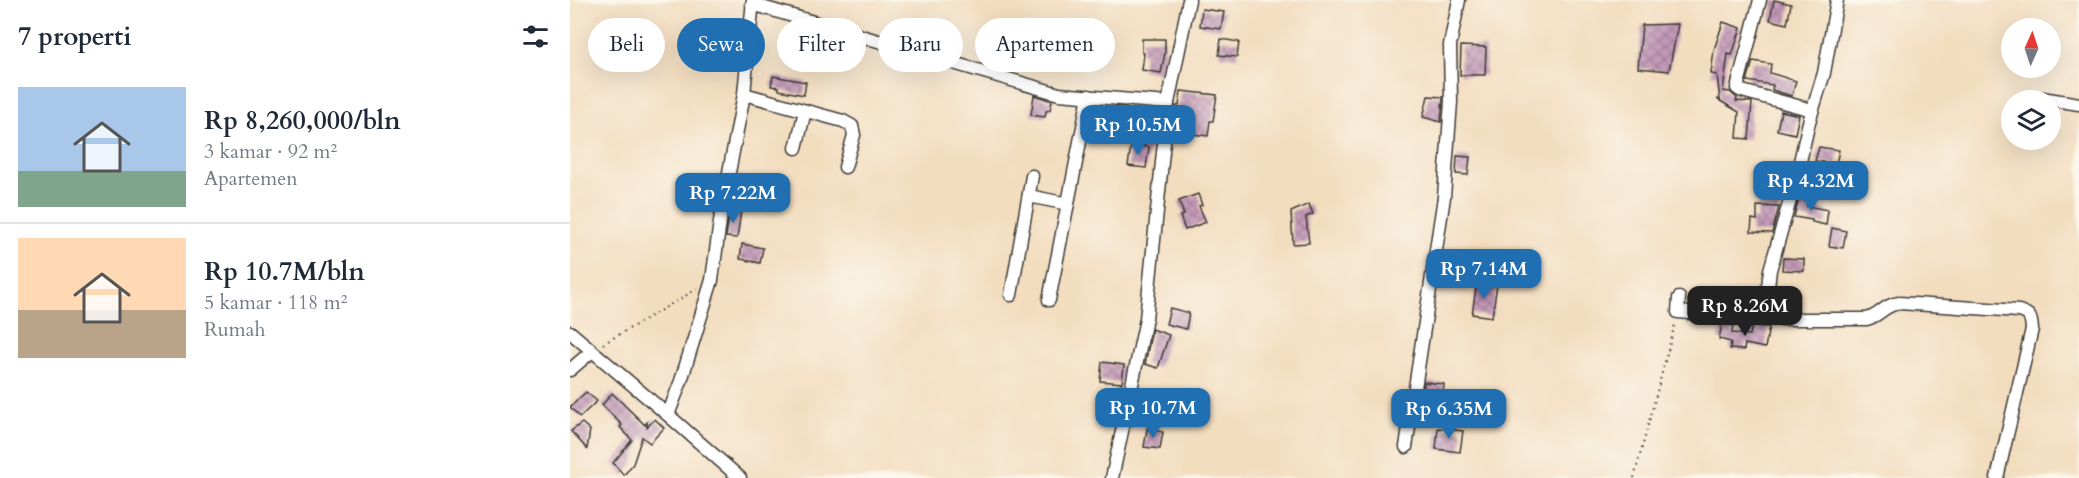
<!DOCTYPE html>
<html lang="id">
<head>
<meta charset="utf-8">
<style>
  :root { --surface:#fff; --page:#f2f2f3; --text:#1f2937; --muted:#747a83; --line:#e0e1e3; --accent:#1f6fb2 }
  body { margin:0; font-family:Cardo,serif; background:var(--page); color:var(--text); height:100vh; display:flex; flex-direction:column; font-size:22px; white-space:nowrap }
  * { box-sizing:border-box; margin:0 }
  p { font-size:20px; color:var(--muted) }
  .icon { flex:none; width:33px; height:33px; fill:none; stroke:currentColor; stroke-width:2; stroke-linecap:round; stroke-linejoin:round }
  .map { position:relative; flex:1; overflow:hidden }
  .panel { display:flex; flex-direction:column; background:var(--surface); width:570px }
  .panel>* { flex:none }
  .hud { position:absolute; left:18px; top:18px; width:570px; height:54px; display:flex; gap:12px }
  .needle { width:39px; rotate:3deg }
  .controls { position:absolute; left:1431px; top:18px; display:grid; gap:12px }
  .controls a { display:grid; place-items:center; width:60px; height:60px; border-radius:50%; background:var(--surface); box-shadow:0 6px 24px #0002; font-size:30px }
  .price { position:absolute; translate:-50% -51px; padding:0 14px; border-radius:12px; background:var(--accent); color:#fff; font-size:20px; line-height:39px; filter:drop-shadow(0 2px 3px #0008) }
  .price::after { content:''; position:absolute; left:50%; top:36px; width:18px; height:14px; margin-left:-9px; background:inherit; clip-path:polygon(0 0,100% 0,50% 100%) }
  .price.on { background:#222; color:#fff }
  ul { padding:0; list-style:none }
  li { display:flex; align-items:center; gap:18px; height:150px; padding:0 18px }
  li+li { border-top:2px solid var(--line) }
  li span { display:grid; place-items:center; flex:none; width:168px; height:120px; border-radius:0px; color:#555 }
  li>.icon { margin-inline-start:auto }
  span .icon { width:72px; height:72px; fill:#fffc; stroke-width:1 }
  li b { font-size:26px }
  h2 { display:flex; justify-content:space-between; align-items:center; height:72px; padding:0 18px; font-size:26px }
  .chip { padding:0 21px; border-radius:27px; background:var(--surface); box-shadow:0 6px 24px #0002; font-size:21px; line-height:54px }
  .chip.on { background:var(--accent); color:#fff }
  main { display:flex; flex:1; min-height:0 }
  .map>svg:first-child { display:block }
  .building { fill:url(#building-cross-hatch) }
  .lines { fill:none; stroke-linecap:round; stroke-linejoin:round }
  .minor-casing { stroke:#3c3934; stroke-width:15 }
  .path { stroke:#3c3934; stroke-width:2; stroke-dasharray:1.5 4.5; stroke-linecap:butt }
  .minor { stroke:#fff; stroke-width:12 }
</style>
</head>
<body>
<main>
<section class="panel">
<h2>7 properti<svg class="icon" aria-label="filters" viewBox="0 0 24 24"><path d="M4 7h16M4 17h16"/><circle cx="9" cy="7" r="2"/><circle cx="15" cy="17" r="2"/></svg></h2>
<ul>
<li><span style="background:linear-gradient(#a9c7e8 70%,#7fa58c 0)"><svg class="icon" aria-label="home" viewBox="0 0 24 24"><path d="M3 11l9-7 9 7M6 9v11h12V9"/></svg></span><div><b>Rp 8,260,000/bln</b><p>3 kamar · 92 m²</p><p>Apartemen</p></div></li>
<li><span style="background:linear-gradient(#ffd9b3 60%,#b9a48a 0)"><svg class="icon" aria-label="home" viewBox="0 0 24 24"><path d="M3 11l9-7 9 7M6 9v11h12V9"/></svg></span><div><b>Rp 10.7M/bln</b><p>5 kamar · 118 m²</p><p>Rumah</p></div></li>
</ul>
</section>
<div class="map">
<svg width="1509" height="478" viewBox="0 0 1509 478">
  <defs>
    <pattern id="building-cross-hatch" width="8" height="8" patternUnits="userSpaceOnUse" patternTransform="scale(1.5)"><rect width="8" height="8" fill="#c49ab9"/><path d="M0 0l8 8M0 8l8-8" fill="none" stroke="#9e7d96"/></pattern>
  </defs>
  <rect width="100%" height="100%" fill="#fbf7ec"/>
  <filter id="ink" filterUnits="userSpaceOnUse"><feTurbulence type="fractalNoise" baseFrequency=".0167" numOctaves="2"/><feDisplacementMap in="SourceGraphic" scale="12" xChannelSelector="R" yChannelSelector="G"/><feConvolveMatrix kernelMatrix="1 2 1 2 8 2 1 2 1" color-interpolation-filters="sRGB"/></filter>
  <filter id="wash" filterUnits="userSpaceOnUse"><feTurbulence type="fractalNoise" baseFrequency=".008" numOctaves="4" result="noise"/><feDisplacementMap in="SourceGraphic" scale="24" xChannelSelector="R" yChannelSelector="G"/><feGaussianBlur stdDeviation="1.35" result="paint"/><feColorMatrix in="noise" values="0 0 0 0 0 0 0 0 0 0 0 0 0 0 0 0 0 1.4 0 .05"/><feComposite in="paint" operator="in"/></filter>
  <g filter="url(#wash)">
    <rect width="100%" height="100%" fill="#f3ddbf"/>
    <g id="blocks">
      <g class="building">
        <polygon points="1204,0 1221,4 1217,24 1200,20"/>
        <polygon points="632,9 654,12 651,29 630,26"/>
        <polygon points="1153,22 1171,28 1162,55 1158,54 1153,91 1160,92 1167,98 1166,101 1182,102 1179,139 1167,138 1169,112 1147,99 1150,100 1147,75 1141,74 1144,50"/>
        <polygon points="1108,24 1099,71 1068,68 1072,25"/>
        <polygon points="572,39 595,39 595,53 591,73 572,70 574,53 572,53"/>
        <polygon points="651,39 669,42 667,57 649,55"/>
        <polygon points="891,46 916,47 915,75 890,75"/>
        <polygon points="1183,61 1201,64 1200,73 1226,81 1222,96 1202,90 1203,85 1177,81"/>
        <polygon points="203,76 236,82 234,95 209,90 209,87 201,86"/>
        <polygon points="611,91 647,95 643,121 640,121 638,136 605,132 606,128 604,128 606,106 609,106"/>
        <polygon points="464,95 482,101 480,110 476,111 475,117 461,115"/>
        <polygon points="858,96 873,97 871,122 853,117"/>
        <polygon points="546,107 557,108 557,112 574,117 575,109 589,111 587,126 571,125 570,135 545,134"/>
        <polygon points="1211,111 1229,115 1225,134 1207,130"/>
        <polygon points="561,145 579,147 576,168 558,166"/>
        <polygon points="1249,147 1269,150 1266,164 1245,161"/>
        <polygon points="887,156 900,157 898,175 886,174"/>
        <polygon points="628,194 632,205 629,206 636,222 615,230 610,216 614,215 609,201"/>
        <polygon points="1229,197 1238,198 1237,206 1258,210 1256,225 1242,222 1242,220 1224,217"/>
        <polygon points="739,204 743,214 736,217 739,243 723,244 721,212"/>
        <polygon points="1187,206 1209,207 1202,233 1181,232 1182,219 1187,220"/>
        <polygon points="160,209 171,211 167,238 156,237"/>
        <polygon points="1262,228 1276,231 1273,248 1259,246"/>
        <polygon points="172,244 193,248 190,263 170,259"/>
        <polygon points="1213,258 1234,259 1234,271 1212,270"/>
        <polygon points="907,282 927,285 922,317 902,314"/>
        <polygon points="600,308 619,313 616,329 596,324"/>
        <polygon points="1152,324 1163,325 1162,333 1180,335 1182,326 1199,327 1195,348 1175,344 1174,350 1160,349 1161,342 1149,339"/>
        <polygon points="582,329 599,335 588,368 575,364"/>
        <polygon points="532,362 554,365 552,383 530,381"/>
        <polygon points="854,382 874,384 872,404 852,402"/>
        <polygon points="16,392 27,401 10,417 0,407"/>
        <polygon points="42,393 75,425 77,422 77,427 85,419 94,428 80,443 72,437 63,464 54,475 43,463 62,440 50,427 52,425 32,405"/>
        <polygon points="12,423 20,430 17,449 1,431"/>
        <polygon points="868,428 893,431 890,452 866,449"/>
        <polygon points="577,429 593,432 590,449 574,447"/>
      </g>
    </g>
  </g>
  <g filter="url(#ink)">
    <use href="#blocks" fill-opacity="0" stroke="#3c3934" stroke-width="1.5"/>
    <g class="lines">
      <defs>
        <g id="minor">
          <polyline points="1190,0 1167,88 1172,91 1242,110"/>
          <polyline points="182,4 489,94 598,103"/>
          <polyline points="174,94 273,121 282,126 284,135 275,167"/>
          <polyline points="1472,98 1509,104"/>
          <polyline points="226,148 235,111"/>
          <polyline points="459,196 498,204"/>
          <polyline points="441,295 462,176"/>
          <path d="M1109,298L1108,312L1194,319H1296C1309,317 1313,305 1329,303L1449,311C1460,314 1461,317 1462,329L1427,478"/>
          <polyline points="479,300 519,96"/>
          <polyline points="1194,319 1200,270 1226,179 1239,122 1254,73 1267,0"/>
          <polyline points="0,332 98,415 111,381 142,280 151,214 174,94 183,0"/>
          <polyline points="0,370 21,352"/>
          <polyline points="98,415 170,478"/>
          <polyline points="836,447 874,197 881,102 880,45 889,0"/>
          <polyline points="542,478 576,319 598,103 619,0"/>
        </g>
      </defs>
      <use href="#minor" class="minor-casing"/>
      <g class="path">
        <polyline points="33,344 127,289"/>
        <polyline points="1064,478 1105,324"/>
      </g>
      <use href="#minor" class="minor"/>
    </g>
  </g>
</svg>
<div class="controls">
<a><svg class="needle" viewBox="-14 -14 28 28"><path d="M0-13l5 13h-10z" fill="#e53935"/><path d="M0 13l5-13h-10z" fill="#747a83"/></svg></a>
<a><svg class="icon" aria-label="layers" viewBox="0 0 24 24"><path d="M12 4l9 5-9 5-9-5zM3 14l9 5 9-5"/></svg></a>
</div>
<b class="price" style="left:568px;top:156px">Rp 10.5M</b>
<b class="price" style="left:1241px;top:212px">Rp 4.32M</b>
<b class="price" style="left:163px;top:224px">Rp 7.22M</b>
<b class="price" style="left:914px;top:300px">Rp 7.14M</b>
<b class="price on" style="left:1175px;top:337px">Rp 8.26M</b>
<b class="price" style="left:583px;top:439px">Rp 10.7M</b>
<b class="price" style="left:879px;top:440px">Rp 6.35M</b>
<div class="hud">
<a class="chip">Beli</a>
<a class="chip on">Sewa</a>
<a class="chip">Filter</a>
<a class="chip">Baru</a>
<a class="chip">Apartemen</a>
</div>
</div>
</main>
</body>
</html>
